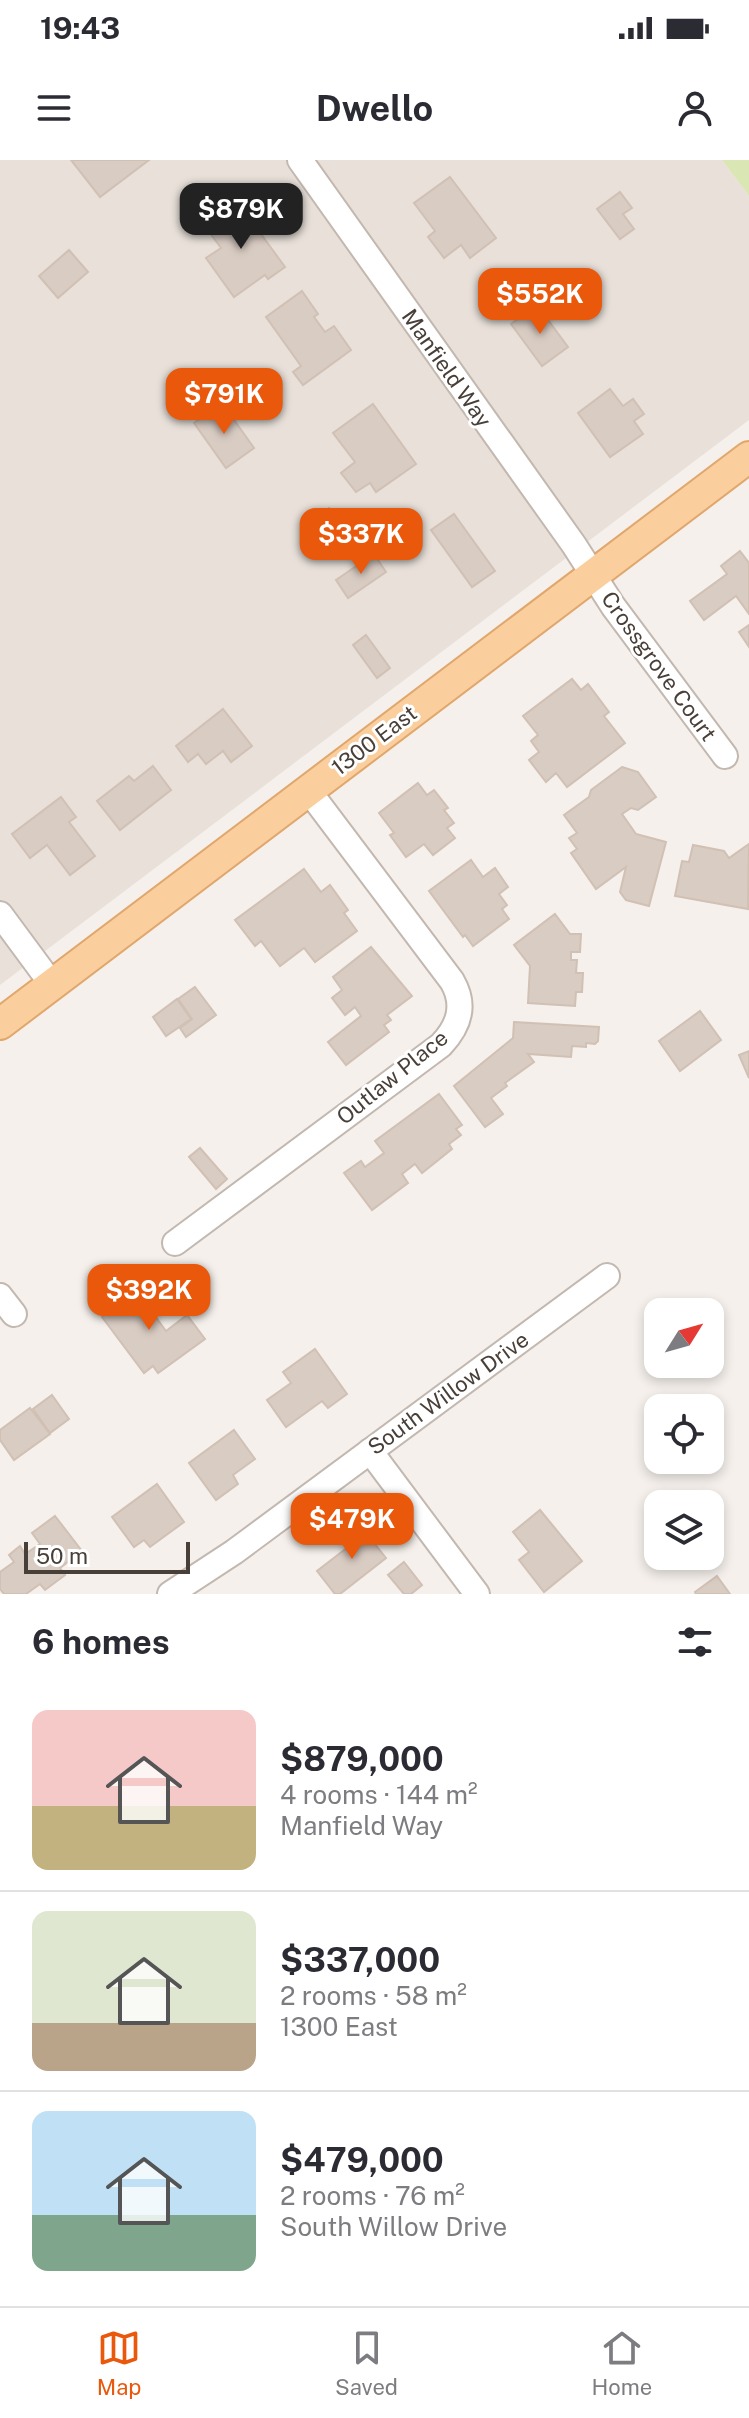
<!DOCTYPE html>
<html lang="en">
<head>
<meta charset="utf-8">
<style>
  :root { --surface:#fff; --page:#f2f2f3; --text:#2b2b33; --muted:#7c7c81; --line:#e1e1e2; --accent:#ea580c }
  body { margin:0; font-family:"Public Sans",sans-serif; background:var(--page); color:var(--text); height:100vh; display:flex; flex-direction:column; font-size:30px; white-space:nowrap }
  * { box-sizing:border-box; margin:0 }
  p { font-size:26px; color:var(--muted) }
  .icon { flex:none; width:44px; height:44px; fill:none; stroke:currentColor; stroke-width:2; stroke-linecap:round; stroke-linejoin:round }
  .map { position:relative; height:1434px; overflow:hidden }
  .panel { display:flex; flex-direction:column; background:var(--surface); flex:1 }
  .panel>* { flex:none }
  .needle { width:52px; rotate:53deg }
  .buttons { position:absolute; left:644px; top:1138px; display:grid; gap:16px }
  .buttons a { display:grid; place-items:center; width:80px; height:80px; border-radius:16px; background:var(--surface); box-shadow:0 4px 12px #0003; font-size:40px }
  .scale { position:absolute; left:24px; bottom:20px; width:166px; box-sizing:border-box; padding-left:8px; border:4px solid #493f39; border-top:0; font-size:22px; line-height:28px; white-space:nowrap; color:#493f39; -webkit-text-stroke:6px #fff; paint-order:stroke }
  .price { position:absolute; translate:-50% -68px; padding:0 18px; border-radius:16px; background:var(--accent); color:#fff; font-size:26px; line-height:52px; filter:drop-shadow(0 2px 4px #0008) }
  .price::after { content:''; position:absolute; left:50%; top:48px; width:24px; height:18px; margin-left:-12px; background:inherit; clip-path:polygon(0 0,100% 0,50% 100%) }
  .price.current { background:#222; color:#fff }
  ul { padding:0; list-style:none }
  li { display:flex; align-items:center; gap:24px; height:200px; padding:0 32px }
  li+li { border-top:2px solid var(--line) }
  li span { display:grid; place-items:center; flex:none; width:224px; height:160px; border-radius:16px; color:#555 }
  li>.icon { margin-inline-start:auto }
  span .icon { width:96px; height:96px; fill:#fffc; stroke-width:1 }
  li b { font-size:34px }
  h2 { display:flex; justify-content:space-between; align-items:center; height:96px; padding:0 32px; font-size:34px }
  .status { display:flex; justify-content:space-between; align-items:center; height:56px; padding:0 40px; background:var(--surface); direction:ltr }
  .status svg { height:22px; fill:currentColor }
  header { display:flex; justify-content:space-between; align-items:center; height:104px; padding:0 32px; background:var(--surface); font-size:36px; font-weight:700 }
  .dock { display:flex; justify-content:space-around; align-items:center; height:112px; border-top:2px solid var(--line); background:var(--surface); font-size:22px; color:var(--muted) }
  .dock a { display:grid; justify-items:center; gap:4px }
  .dock .current { color:var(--accent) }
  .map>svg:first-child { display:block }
  .residential { fill:#e8e0d9 }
  .green { fill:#dae7b5 }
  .building { fill:#d9ccc3; stroke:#d1c0b4; stroke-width:2 }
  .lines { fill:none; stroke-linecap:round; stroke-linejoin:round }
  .minor-casing { stroke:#c3b8b0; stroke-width:28 }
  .major-casing { stroke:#e0a76d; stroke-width:34 }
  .minor { stroke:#fff; stroke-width:24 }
  .major { stroke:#fbce9e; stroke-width:30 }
  .labels { text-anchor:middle; stroke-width:6; stroke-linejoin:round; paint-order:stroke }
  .street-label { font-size:22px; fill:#493f39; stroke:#fff }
</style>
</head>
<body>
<div class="status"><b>19:43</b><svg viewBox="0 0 49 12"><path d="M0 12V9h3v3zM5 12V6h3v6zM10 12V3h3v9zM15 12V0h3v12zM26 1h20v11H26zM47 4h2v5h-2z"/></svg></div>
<header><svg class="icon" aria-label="menu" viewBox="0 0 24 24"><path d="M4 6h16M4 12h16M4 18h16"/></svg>Dwello<svg class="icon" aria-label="person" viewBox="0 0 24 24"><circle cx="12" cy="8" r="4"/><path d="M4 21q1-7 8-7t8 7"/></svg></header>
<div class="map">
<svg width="749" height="1434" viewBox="0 0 749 1434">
  <rect width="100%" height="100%" fill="#f5f0eb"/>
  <polygon class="residential" points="0,0 722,0 749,36 749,260 0,825"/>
  <polygon class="green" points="722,0 749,0 749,36"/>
  <g class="building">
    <polygon points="71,0 149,0 100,37"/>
    <polygon points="450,17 496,78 470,98 461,85 444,98 428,77 435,71 414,43"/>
    <polygon points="620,32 632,48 623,54 634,69 620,79 597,49"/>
    <polygon points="237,41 285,107 268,119 265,115 234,137 206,98 221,88 204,65"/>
    <polygon points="69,90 88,112 58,138 39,116"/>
    <polygon points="302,131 318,154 314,157 325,172 334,166 351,190 303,225 293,212 301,206 266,157"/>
    <polygon points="537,145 568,187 542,206 511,164"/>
    <polygon points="610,229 623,246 633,239 644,254 634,261 643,274 610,297 578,253"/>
    <polygon points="222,243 254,288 226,308 194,263"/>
    <polygon points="373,244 416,304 376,332 370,323 356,332 341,313 355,302 333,273"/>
    <polygon points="329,348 350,374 325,393 305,367"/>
    <polygon points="454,354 495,411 472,427 431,370"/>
    <polygon points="740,391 749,403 749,454 736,436 704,460 690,441 727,414 721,406"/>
    <polygon points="374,394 386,412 348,438 336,420"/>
    <polygon points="749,465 749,487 739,472"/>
    <polygon points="366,475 390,508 377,518 353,485"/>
    <polygon points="572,519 581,530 588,524 609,552 604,556 625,583 567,627 556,613 546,622 529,600 539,592 531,581 538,575 523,556"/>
    <polygon points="223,549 252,586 231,602 223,591 206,604 198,594 188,602 176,586"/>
    <polygon points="153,606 171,630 120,670 97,641 129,616 134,621"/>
    <polygon points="622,607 638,612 656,637 638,650 631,648 622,654 636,674 666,682 649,746 626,740 620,732 626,707 596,729 571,693 577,689 569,678 577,673 564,655 589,637 591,630"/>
    <polygon points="418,623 427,635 434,630 448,648 444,650 454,663 447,668 455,678 433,695 424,684 406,697 390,675 394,673 379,653"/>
    <polygon points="61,637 76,657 69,662 95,696 70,715 47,685 30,698 12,674"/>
    <polygon points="749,684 748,749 675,736 682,701 689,702 693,685 724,691 729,698"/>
    <polygon points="471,700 483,717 495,708 508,727 499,734 507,745 502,749 509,759 473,786 465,775 463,777 429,731"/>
    <polygon points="304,709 321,732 330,725 348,750 344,753 357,771 315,802 304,788 280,806 261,781 255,786 235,760"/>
    <polygon points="555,754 570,774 581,774 580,792 571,792 571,800 577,800 576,813 583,813 582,832 576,832 575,846 528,843 530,806 514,785"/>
    <polygon points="371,787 412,836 387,855 391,860 384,865 389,872 346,905 328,882 361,856 355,847 345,855 332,838 342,830 333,817"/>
    <polygon points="195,827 216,855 186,877 180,868 192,859 178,839"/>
    <polygon points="177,839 191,859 166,876 153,857"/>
    <polygon points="700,851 721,880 680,911 659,881"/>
    <polygon points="514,862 599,867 598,881 595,884 586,883 586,887 572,886 571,897 528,894 534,902 505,923 507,926 491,938 503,954 485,967 454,926 513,878"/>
    <polygon points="749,891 749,918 739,895"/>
    <polygon points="439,934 462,965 456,969 461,975 449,984 452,989 422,1013 415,1004 402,1014 408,1023 372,1050 344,1013 361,1001 365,1007 384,993 375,981"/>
    <polygon points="200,988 227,1019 216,1029 189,997"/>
    <polygon points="133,1119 145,1135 136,1141 147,1155 152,1152 166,1171 187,1155 205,1179 158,1213 153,1206 144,1213 102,1157 117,1146 110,1136"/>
    <polygon points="315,1189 347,1234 328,1248 322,1241 286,1267 267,1240 291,1223 283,1212"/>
    <polygon points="52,1235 69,1259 50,1273 33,1249"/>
    <polygon points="30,1248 50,1274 14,1300 0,1280 0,1270"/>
    <polygon points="234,1270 255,1299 233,1315 238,1324 216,1340 189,1303"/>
    <polygon points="157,1324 184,1362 150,1387 144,1380 134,1387 112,1357"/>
    <polygon points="540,1350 582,1401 544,1432 519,1400 529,1392 513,1372"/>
    <polygon points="55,1356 82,1391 60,1408 65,1415 45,1430 40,1424 26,1434 4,1434 0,1429 0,1412 14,1402 9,1395 20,1386 25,1394 40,1384 32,1373"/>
    <polygon points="358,1363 386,1398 340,1434 335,1434 317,1411 348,1387 340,1376"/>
    <polygon points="404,1402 422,1425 411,1434 404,1434 388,1415"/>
    <polygon points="717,1416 730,1434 696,1434 695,1432"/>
  </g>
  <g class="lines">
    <defs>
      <g id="minor">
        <polyline points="300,0 574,385 613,446 725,596"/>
        <polyline points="0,754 51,823"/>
        <path d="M175,1083L441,885C459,866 466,845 452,821L308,630"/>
        <polyline points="0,1136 14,1154"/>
        <polyline points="370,1291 477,1434"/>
        <polyline points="170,1434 234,1392 607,1116"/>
      </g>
      <polyline id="major" points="0,864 749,297"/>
    </defs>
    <use href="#minor" class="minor-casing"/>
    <use href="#major" class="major-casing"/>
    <use href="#minor" class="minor"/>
    <use href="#major" class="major"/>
  </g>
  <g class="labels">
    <g class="street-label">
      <text transform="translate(447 208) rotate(55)" y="8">Manfield Way</text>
      <text transform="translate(659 506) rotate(54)" y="8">Crossgrove Court</text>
      <text transform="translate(374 580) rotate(-37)" y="8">1300 East</text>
      <text transform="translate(392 917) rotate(-39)" y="8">Outlaw Place</text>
      <text transform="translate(448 1233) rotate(-36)" y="8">South Willow Drive</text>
    </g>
  </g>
</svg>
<div class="buttons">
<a><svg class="needle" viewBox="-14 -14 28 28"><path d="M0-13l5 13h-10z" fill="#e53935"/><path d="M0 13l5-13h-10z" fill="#7c7c81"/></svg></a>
<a><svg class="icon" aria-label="locate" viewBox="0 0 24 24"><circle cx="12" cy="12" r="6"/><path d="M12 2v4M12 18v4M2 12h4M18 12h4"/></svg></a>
<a><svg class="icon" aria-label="layers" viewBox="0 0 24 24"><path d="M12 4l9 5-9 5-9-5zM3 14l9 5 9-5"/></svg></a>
</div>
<div class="scale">50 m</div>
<b class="price current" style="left:241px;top:91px">$879K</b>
<b class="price" style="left:540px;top:176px">$552K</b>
<b class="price" style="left:224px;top:276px">$791K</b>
<b class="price" style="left:361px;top:416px">$337K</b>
<b class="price" style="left:149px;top:1172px">$392K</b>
<b class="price" style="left:352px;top:1401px">$479K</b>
</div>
<section class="panel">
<h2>6 homes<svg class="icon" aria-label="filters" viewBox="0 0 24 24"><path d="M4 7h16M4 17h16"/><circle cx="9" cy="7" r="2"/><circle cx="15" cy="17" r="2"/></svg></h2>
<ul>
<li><span style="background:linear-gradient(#f6c9c9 60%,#c2b280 0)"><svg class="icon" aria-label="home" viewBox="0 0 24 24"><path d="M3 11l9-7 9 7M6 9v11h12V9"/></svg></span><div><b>$879,000</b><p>4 rooms · 144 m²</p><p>Manfield Way</p></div></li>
<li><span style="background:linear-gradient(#dfe7d0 70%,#b9a48a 0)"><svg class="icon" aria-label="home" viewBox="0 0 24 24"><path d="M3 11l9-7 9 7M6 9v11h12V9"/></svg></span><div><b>$337,000</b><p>2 rooms · 58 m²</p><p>1300 East</p></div></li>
<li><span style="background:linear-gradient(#bfe0f5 65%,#7fa58c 0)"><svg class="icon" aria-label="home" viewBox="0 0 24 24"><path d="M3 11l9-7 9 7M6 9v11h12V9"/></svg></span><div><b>$479,000</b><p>2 rooms · 76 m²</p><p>South Willow Drive</p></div></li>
</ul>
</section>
<nav class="dock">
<a class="current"><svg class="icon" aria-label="map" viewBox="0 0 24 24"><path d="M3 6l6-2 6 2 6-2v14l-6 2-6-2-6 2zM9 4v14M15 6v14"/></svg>Map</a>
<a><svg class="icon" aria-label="saved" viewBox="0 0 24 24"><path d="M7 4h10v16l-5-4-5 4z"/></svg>Saved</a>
<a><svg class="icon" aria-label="home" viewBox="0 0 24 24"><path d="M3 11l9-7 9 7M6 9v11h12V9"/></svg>Home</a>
</nav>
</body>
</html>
